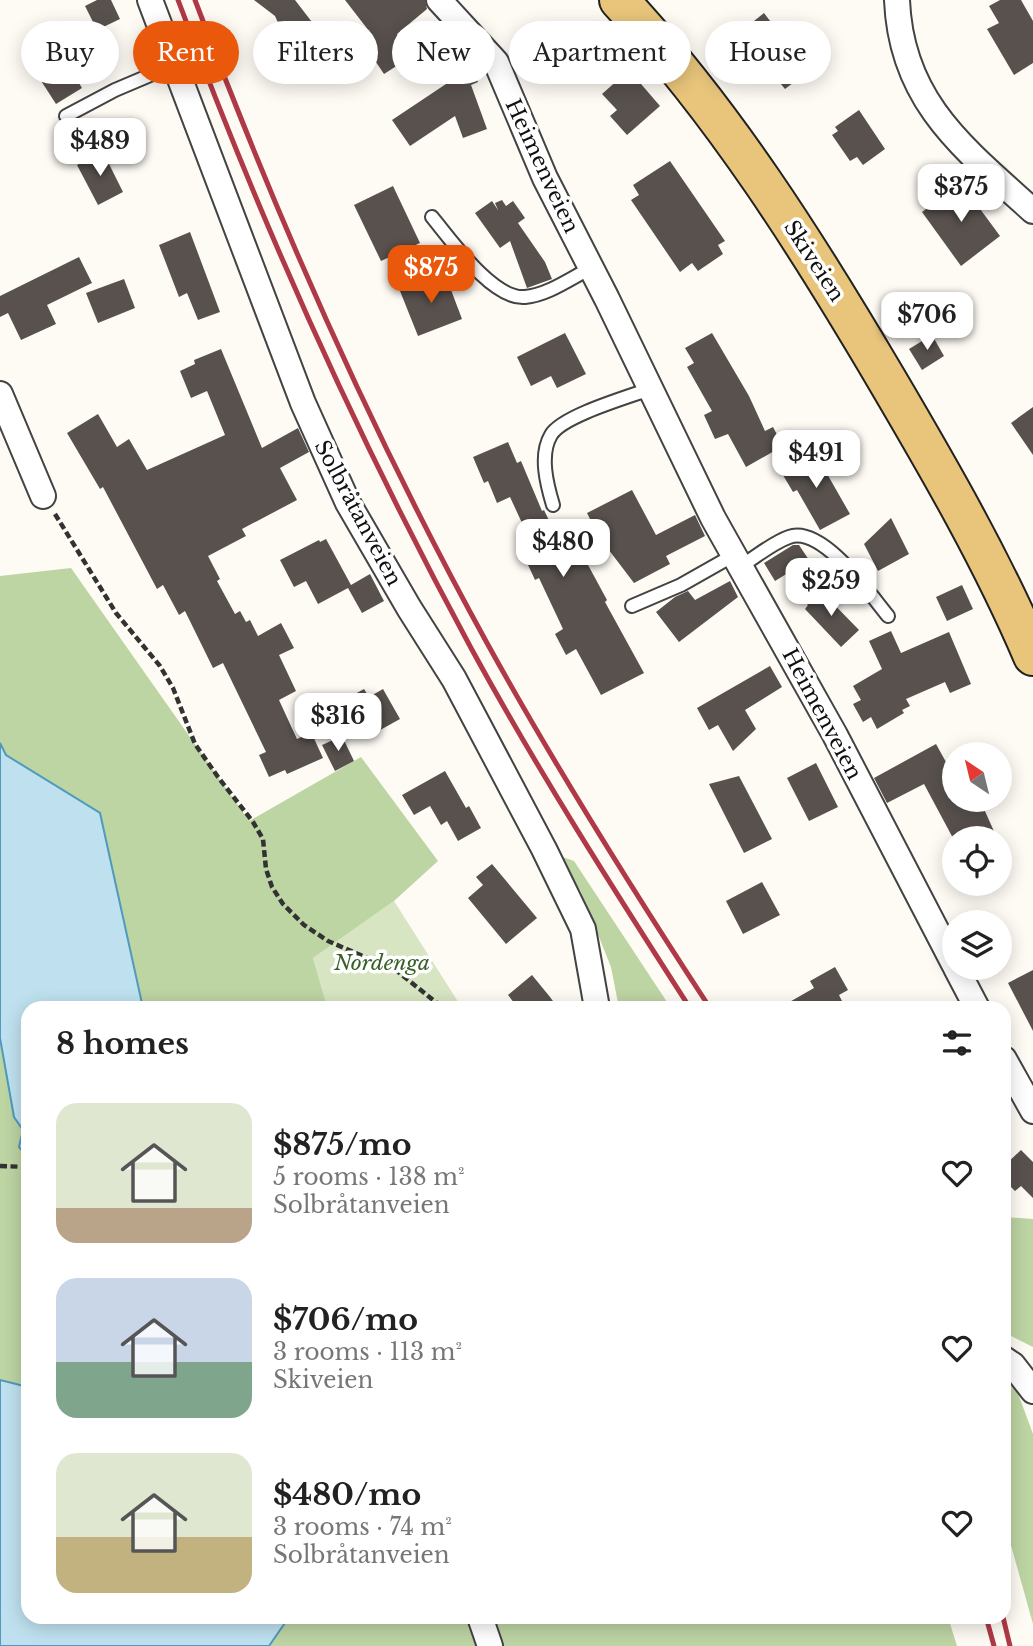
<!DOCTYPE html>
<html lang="en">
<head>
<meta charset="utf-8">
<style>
  :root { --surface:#fff; --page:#f2f2f2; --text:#222; --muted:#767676; --accent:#ea580c }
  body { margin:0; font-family:"Libre Baskerville",serif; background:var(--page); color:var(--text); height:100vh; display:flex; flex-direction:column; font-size:26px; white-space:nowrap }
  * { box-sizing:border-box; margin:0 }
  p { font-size:23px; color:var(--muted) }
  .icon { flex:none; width:38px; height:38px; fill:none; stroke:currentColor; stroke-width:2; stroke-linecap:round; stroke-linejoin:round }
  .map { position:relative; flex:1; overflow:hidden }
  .drawer { position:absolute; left:21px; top:1001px; width:990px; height:623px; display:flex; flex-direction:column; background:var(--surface); border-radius:21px; box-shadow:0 4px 18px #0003 }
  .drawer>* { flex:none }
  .top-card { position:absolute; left:21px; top:21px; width:992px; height:63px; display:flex; gap:14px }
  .needle { width:46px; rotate:325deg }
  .controls { position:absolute; left:942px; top:742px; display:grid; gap:14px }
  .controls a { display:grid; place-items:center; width:70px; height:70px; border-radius:50%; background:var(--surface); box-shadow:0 4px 18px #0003; font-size:35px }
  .price { position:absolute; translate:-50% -60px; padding:0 16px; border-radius:14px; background:#fff; color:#222; font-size:23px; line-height:46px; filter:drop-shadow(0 2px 4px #0008) }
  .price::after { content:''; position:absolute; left:50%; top:42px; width:21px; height:16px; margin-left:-10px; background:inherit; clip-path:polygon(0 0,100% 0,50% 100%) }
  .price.active { background:var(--accent); color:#fff }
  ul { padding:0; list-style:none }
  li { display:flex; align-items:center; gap:21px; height:175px; padding:0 35px }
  li span { display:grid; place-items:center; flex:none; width:196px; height:140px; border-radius:21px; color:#555 }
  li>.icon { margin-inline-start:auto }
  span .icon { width:84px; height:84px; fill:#fffc; stroke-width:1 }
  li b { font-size:30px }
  h2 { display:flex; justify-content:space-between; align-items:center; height:84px; padding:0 35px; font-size:30px }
  .pill { padding:0 24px; border-radius:32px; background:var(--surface); box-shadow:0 4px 18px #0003; font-size:24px; line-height:63px }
  .pill.active { background:var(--accent); color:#fff }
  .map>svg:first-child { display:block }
  .green { fill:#d7e5c2 }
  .forest { fill:#bdd4a3 }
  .water { fill:#bfe1ef; stroke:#4f9abd; stroke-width:2 }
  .building { fill:#58514e }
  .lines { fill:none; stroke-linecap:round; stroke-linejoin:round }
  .lane-casing { stroke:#434343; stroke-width:16 }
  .street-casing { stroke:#434343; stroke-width:28 }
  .primary-casing { stroke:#212121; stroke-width:42 }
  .path { stroke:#323232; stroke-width:4.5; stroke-dasharray:7 3.5; stroke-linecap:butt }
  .lane { stroke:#fff; stroke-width:12 }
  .street { stroke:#fff; stroke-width:24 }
  .primary { stroke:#e8c57b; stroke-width:38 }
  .rail { stroke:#b03947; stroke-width:5 }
  .labels { text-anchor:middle; stroke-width:7; stroke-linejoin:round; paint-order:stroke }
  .street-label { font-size:21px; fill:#101010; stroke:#fff }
  .park-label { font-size:21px; font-style:italic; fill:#386128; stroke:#fff }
</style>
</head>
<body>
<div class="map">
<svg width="1033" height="1646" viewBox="0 0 1033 1646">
  <rect width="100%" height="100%" fill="#fefbf5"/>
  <polygon class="green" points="394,901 462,1008 323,1008 326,1003 313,958"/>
  <g class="forest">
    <polygon points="71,568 249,821 361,757 438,861 394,901 313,958 326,1003 323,1008 143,1008 100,813 6,755 0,743 0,576"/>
    <polygon points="560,856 574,861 671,1008 619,1008 611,967 581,892"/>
    <polygon points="0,1038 14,1117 23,1130 28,1163 28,1387 0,1380"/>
    <polygon points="1005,1217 1033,1219 1033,1347 1005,1333"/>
    <polygon points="1004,1377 1016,1388 1033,1434 1033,1624 1005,1524"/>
    <polygon points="289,1617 948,1617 957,1646 269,1646"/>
  </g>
  <g class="water">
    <polygon points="0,743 6,755 100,813 143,1008 28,1008 28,1163 25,1154 19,1147 23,1130 14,1117 0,1038"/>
    <polygon points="0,1380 28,1387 28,1617 289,1617 269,1646 0,1646"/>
  </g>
  <g class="building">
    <polygon points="97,0 111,0 120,19 97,30 85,6"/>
    <polygon points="254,0 295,0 335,52 308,71 284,36 275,16"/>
    <polygon points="345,0 425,0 427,9 397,34 412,56 384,74 359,37 369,31"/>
    <polygon points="1000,0 1021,0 1033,21 1033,63 1014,75 987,29 999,23 989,6"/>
    <polygon points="764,13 783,38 775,41 785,41 806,73 785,89 771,72 769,74 739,33"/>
    <polygon points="50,45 54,52 59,50 82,88 56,104 27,59"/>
    <polygon points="471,64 478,82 471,85 487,129 463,138 455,116 410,146 392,120 446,84 442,75"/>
    <polygon points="629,70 660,106 627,135 610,116 617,110 602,94"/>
    <polygon points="859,110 885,149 863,165 857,157 850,161 832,135 838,131 835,127"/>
    <polygon points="103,152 123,192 98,205 77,165"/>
    <polygon points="670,161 725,241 718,245 723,254 698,271 692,263 680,272 631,200 639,195 633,185"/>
    <polygon points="961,183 1000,236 961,266 922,212"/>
    <polygon points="393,186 420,243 381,261 354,205"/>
    <polygon points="502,200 506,206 513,201 525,218 518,223 545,262 552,279 527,288 510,241 500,248 475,213 492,201 498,210 495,203"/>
    <polygon points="190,232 220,312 198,320 187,293 179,297 159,245"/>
    <polygon points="79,257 92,283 47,305 56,324 21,340 8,313 0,317 0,296"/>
    <polygon points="445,274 462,319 418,336 400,291"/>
    <polygon points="124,279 135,308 98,323 86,293"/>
    <polygon points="565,333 586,374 557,388 551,376 531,386 517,357"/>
    <polygon points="712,333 749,396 765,431 773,427 783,446 746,467 728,434 715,439 704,415 712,411 687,367 694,363 685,348"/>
    <polygon points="932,335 944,356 922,370 909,349"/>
    <polygon points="221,349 262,448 298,428 309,452 280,468 297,500 242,529 246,536 208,556 220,579 217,581 235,614 240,611 246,622 250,620 258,636 281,623 294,648 279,655 296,691 279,700 297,739 311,732 323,758 287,774 285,770 269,777 259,755 266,752 223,663 213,668 185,611 179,615 163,585 157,589 103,487 100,489 67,433 98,414 117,447 129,439 147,470 225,435 207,391 191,398 180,371 195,364 194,360"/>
    <polygon points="1033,407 1033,455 1011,423"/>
    <polygon points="508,442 517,463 521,461 542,511 544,510 567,558 581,552 607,600 605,602 644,673 601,695 576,649 566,655 555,634 563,629 539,578 535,580 523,554 534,549 510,497 497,503 488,481 484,483 473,457"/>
    <polygon points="814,451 850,514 820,530 797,490 793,492 780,470"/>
    <polygon points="632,490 656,535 695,515 705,536 666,556 670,564 634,583 599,537 587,513"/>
    <polygon points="891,518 909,554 878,571 864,544"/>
    <polygon points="326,539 351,585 370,574 384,601 362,613 348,588 318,604 306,581 294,587 280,560 319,540 320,542"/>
    <polygon points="793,545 799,545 809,560 775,581 764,563"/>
    <polygon points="730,581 738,597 679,642 656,612 675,597 688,591 695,600"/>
    <polygon points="962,585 973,609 947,621 936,597"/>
    <polygon points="819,589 859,630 841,647 805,609 808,605 805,602"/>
    <polygon points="891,631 901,653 949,632 971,684 950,693 945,682 906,699 910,706 902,710 904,713 877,729 871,717 863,722 853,704 861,700 853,686 882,669 869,641"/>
    <polygon points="770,666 782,687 745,710 756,729 733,751 718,725 709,730 697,708"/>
    <polygon points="364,689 369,697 383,689 400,719 364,739 342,701"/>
    <polygon points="342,736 354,761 335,771 322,745"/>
    <polygon points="936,744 946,762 954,758 954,800 980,800 997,838 954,838 954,840 924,784 887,803 874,778"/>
    <polygon points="816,763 838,807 809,821 787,778"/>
    <polygon points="445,771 466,808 469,806 481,828 458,841 447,821 441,825 430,806 414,815 402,795"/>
    <polygon points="739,776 772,839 744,853 709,784"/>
    <polygon points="492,864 537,918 506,944 468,898 483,885 476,877"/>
    <polygon points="762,882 780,915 743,934 726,901"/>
    <polygon points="835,967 848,990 839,995 842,1001 830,1008 779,1008 814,988 810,981"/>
    <polygon points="1033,970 1033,1031 1008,983"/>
    <polygon points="532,975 550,997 558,1008 518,1008 508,995"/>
    <polygon points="1021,1150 1033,1162 1033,1198 1021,1186 1015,1191 1004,1180 1004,1166"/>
  </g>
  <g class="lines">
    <defs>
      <g id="lane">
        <polyline points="66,116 115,90 174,65"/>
        <path d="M432,217C451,240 493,300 525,297C548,295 571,278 591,268"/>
        <path d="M553,505C547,485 539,455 551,435C562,416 628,397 650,389"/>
        <path d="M741,566C756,557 772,543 789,537C822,525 870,594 888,616"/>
        <polyline points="632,606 681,585 734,555"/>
      </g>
      <g id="street">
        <polyline points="150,0 303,403 348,503 409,608 454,679 544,849 583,929 597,1008"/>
        <polyline points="439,0 496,62 545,178 607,299 713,518 835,735 954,964"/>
        <path d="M897,0C901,101 963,148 1033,211"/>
        <polyline points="0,394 43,496"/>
        <polyline points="956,968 977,1008"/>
        <polyline points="1004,1059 1033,1111"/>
        <polyline points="1004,1359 1013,1365 1033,1391"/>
        <polyline points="480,1617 490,1646"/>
      </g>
      <path id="primary" d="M619,0C725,114 808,246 887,380C940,470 992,560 1033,656"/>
    </defs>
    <use href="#lane" class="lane-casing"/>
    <use href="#street" class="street-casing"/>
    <use href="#primary" class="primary-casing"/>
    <g class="path">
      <polyline points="515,52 599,23"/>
      <polyline points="55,514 116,613 160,666 173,688 195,744 218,777 253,822 263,839 266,869 272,887 283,904 304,925 328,941 397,971 443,1008"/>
      <polyline points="0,1166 28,1167"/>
    </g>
    <use href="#lane" class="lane"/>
    <use href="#street" class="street"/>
    <use href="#primary" class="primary"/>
    <g class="rail">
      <path d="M178,0C261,223 358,439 471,648C538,771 614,890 690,1008"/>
      <path d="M195,0C278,221 373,436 487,643C556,768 632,889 710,1008"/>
      <polyline points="986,1617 994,1646"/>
      <polyline points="1003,1617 1010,1646"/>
    </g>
  </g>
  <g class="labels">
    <g class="street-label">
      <text transform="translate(542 166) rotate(65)" y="7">Heimenveien</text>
      <text transform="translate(814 261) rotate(57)" y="7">Skiveien</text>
      <text transform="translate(358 513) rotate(62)" y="7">Solbråtanveien</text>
      <text transform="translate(822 714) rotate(62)" y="7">Heimenveien</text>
    </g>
    <g class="park-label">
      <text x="382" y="970">Nordenga</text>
    </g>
  </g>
</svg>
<div class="controls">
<a><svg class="needle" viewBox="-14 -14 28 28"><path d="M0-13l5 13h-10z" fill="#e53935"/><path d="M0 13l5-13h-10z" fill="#767676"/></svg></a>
<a><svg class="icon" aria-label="locate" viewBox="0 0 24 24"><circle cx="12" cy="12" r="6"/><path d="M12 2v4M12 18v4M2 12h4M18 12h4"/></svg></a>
<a><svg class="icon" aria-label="layers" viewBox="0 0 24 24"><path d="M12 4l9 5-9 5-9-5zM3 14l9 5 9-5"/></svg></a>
</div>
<b class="price" style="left:100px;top:178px">$489</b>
<b class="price" style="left:961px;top:224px">$375</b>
<b class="price active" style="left:431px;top:305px">$875</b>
<b class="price" style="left:927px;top:352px">$706</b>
<b class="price" style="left:816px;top:490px">$491</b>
<b class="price" style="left:563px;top:579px">$480</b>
<b class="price" style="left:831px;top:618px">$259</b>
<b class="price" style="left:338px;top:753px">$316</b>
<div class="top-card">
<a class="pill">Buy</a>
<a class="pill active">Rent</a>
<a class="pill">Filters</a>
<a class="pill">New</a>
<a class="pill">Apartment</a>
<a class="pill">House</a>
</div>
<section class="drawer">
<h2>8 homes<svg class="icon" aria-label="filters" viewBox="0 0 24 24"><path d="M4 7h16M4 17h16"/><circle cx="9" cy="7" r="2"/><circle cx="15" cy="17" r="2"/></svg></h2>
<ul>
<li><span style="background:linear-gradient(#dfe7d0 75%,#b9a48a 0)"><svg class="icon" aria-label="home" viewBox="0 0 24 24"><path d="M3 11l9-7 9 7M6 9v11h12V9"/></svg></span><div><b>$875/mo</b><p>5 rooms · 138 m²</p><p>Solbråtanveien</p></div><svg class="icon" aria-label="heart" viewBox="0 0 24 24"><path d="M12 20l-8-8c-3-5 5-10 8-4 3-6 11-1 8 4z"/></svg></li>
<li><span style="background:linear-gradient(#c9d6e8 60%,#7fa58c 0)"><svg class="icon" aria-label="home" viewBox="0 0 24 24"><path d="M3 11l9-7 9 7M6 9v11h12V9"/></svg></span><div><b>$706/mo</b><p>3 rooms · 113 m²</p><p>Skiveien</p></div><svg class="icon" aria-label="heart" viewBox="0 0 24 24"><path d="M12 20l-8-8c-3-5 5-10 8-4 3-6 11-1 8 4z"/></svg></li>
<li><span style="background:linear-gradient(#dfe7d0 60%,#c2b280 0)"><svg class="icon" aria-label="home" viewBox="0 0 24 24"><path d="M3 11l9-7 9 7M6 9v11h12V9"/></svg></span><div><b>$480/mo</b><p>3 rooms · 74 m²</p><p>Solbråtanveien</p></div><svg class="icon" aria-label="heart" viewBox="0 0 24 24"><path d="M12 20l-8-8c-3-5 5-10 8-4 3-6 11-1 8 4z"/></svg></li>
</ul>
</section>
</div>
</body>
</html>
